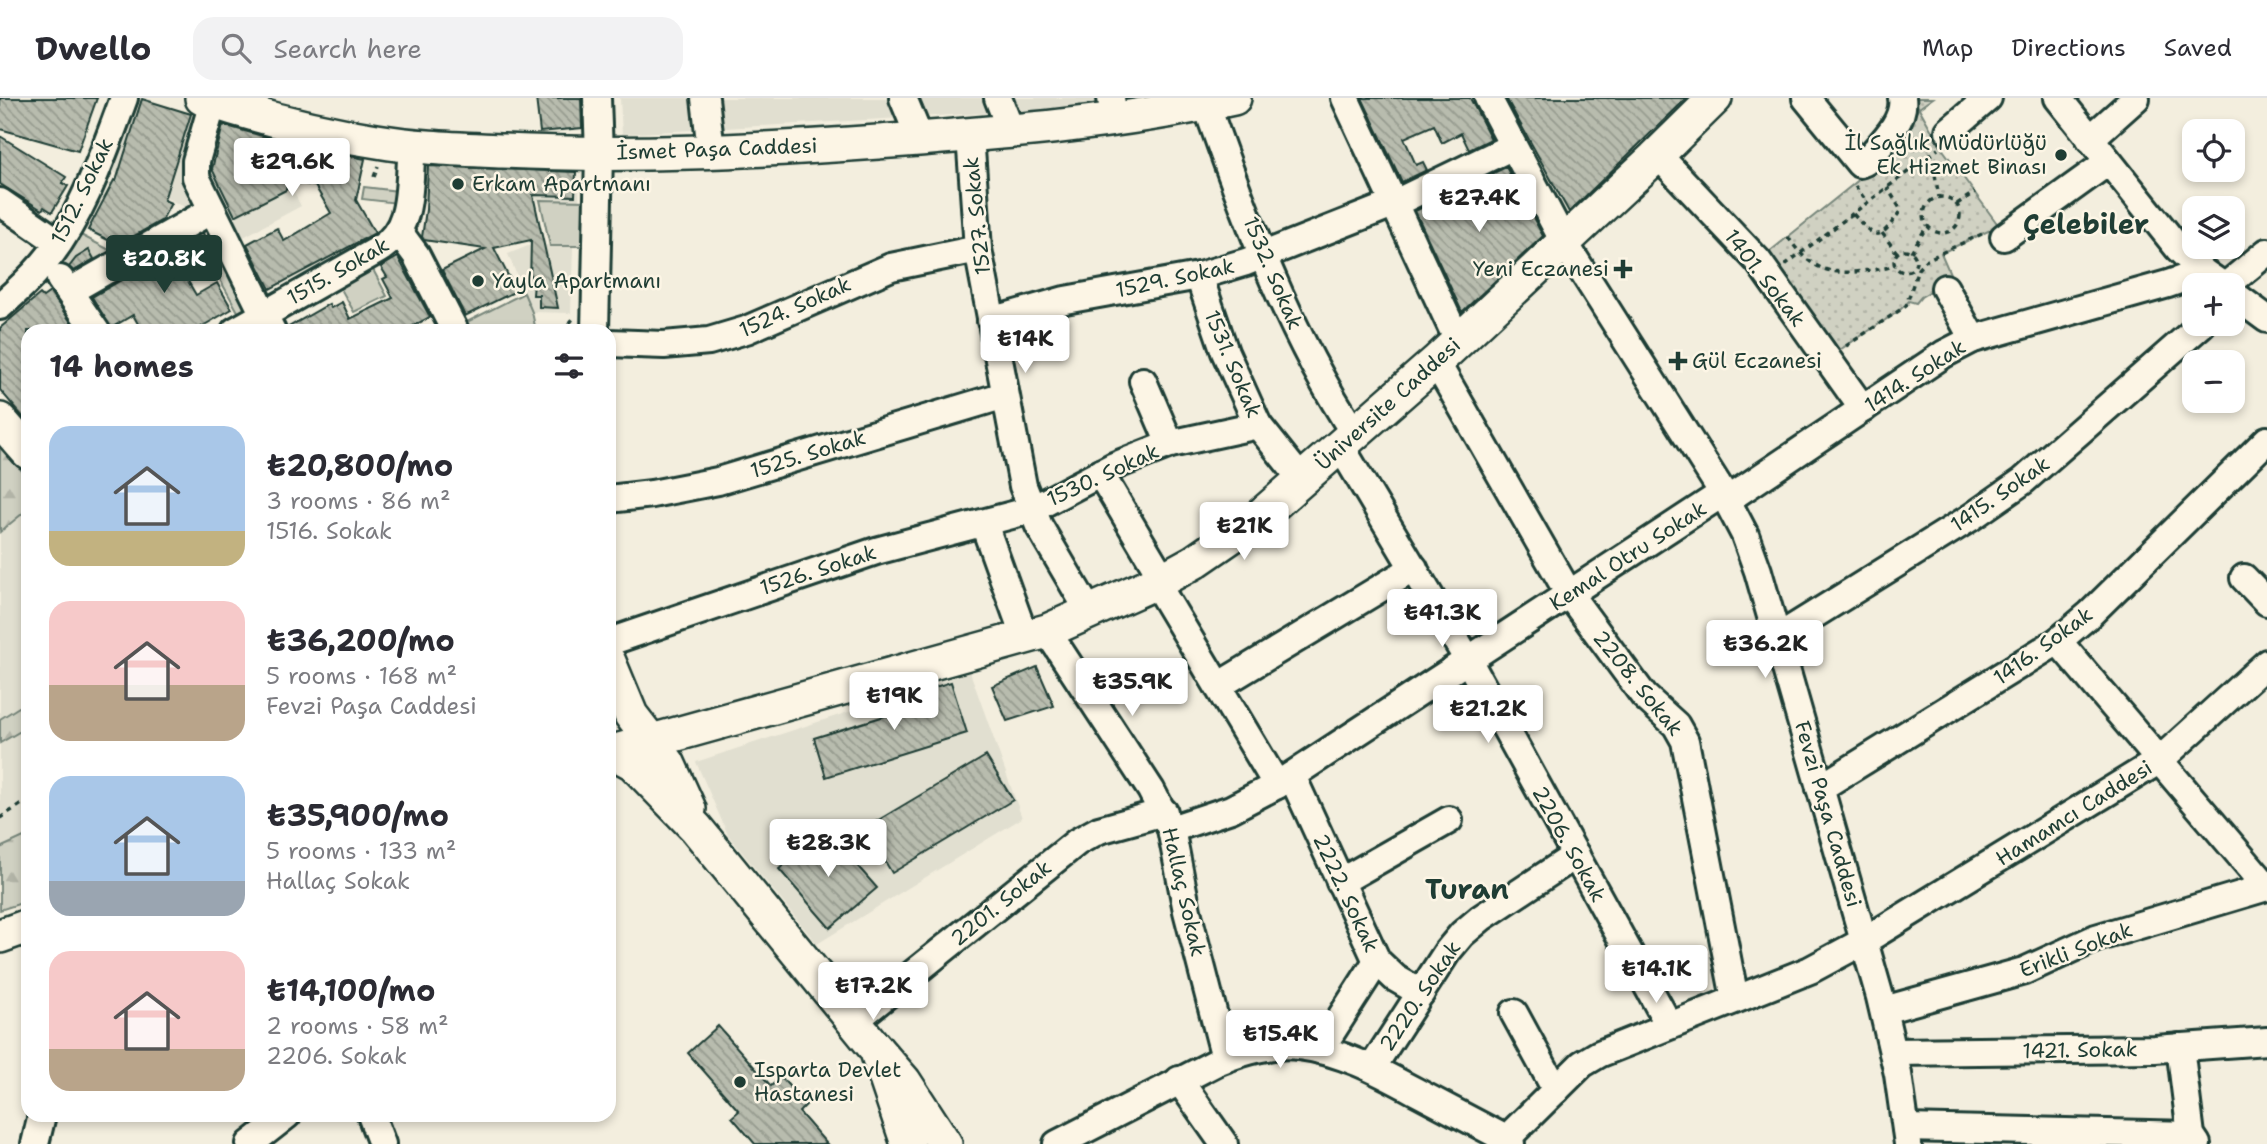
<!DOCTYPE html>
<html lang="en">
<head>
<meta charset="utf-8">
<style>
  :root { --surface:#fff; --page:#f2f2f3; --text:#2b2b33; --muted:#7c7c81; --line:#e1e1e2; --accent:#1f3d34 }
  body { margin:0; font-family:"Shantell Sans",sans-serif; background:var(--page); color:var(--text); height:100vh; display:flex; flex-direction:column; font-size:26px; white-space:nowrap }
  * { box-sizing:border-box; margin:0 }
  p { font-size:23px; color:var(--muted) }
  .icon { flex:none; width:38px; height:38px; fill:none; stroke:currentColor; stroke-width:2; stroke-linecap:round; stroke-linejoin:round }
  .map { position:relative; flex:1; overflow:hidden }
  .side { position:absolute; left:21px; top:226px; width:595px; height:798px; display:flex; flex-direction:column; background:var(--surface); border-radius:21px; box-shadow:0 4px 10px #0003 }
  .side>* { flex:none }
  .tools { position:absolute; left:2182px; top:21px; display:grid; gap:14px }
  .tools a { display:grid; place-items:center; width:63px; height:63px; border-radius:14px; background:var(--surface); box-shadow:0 4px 10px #0003; font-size:35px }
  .price { position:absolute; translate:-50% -60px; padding:0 16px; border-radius:7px; background:#fff; color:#222; font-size:23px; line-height:46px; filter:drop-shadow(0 2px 4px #0008) }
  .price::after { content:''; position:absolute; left:50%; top:42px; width:21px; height:16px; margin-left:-10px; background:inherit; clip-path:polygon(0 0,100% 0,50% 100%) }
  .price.selected { background:var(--accent); color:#fff }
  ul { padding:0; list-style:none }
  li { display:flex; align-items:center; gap:21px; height:175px; padding:0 28px }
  li span { display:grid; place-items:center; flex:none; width:196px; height:140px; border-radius:21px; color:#555 }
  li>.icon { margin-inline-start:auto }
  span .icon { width:84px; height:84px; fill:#fffc; stroke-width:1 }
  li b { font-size:30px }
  h2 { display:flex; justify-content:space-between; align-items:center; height:84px; padding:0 28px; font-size:30px }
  header { display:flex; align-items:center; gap:42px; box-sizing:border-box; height:98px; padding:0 35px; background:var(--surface); border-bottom:2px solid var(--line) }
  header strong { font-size:33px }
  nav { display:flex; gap:38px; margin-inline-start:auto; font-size:24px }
  .search { width:490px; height:63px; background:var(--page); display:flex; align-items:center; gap:18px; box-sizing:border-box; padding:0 24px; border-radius:21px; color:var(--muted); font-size:26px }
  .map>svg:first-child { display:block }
  .built { fill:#e1dfd0 }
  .green { fill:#d0d1c2; stroke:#78877b; stroke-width:2 }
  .forest { fill:url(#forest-firs); stroke:#78877b; stroke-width:2 }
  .park { fill:url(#park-dots); stroke:#78877b; stroke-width:2 }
  .building { fill:url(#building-back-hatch); stroke:#1f3d34; stroke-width:2 }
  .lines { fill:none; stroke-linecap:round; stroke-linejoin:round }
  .minor-casing { stroke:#1f3d34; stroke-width:32 }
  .major-casing { stroke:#1f3d34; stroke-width:38 }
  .path { stroke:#1f3d34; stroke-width:3.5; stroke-dasharray:5 5; stroke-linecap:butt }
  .minor { stroke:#fcf5e5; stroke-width:26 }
  .major { stroke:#fcf5e5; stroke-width:33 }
  .poi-dot { fill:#1f3d34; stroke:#fcf5e5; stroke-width:2.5 }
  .labels { text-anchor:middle; stroke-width:5; stroke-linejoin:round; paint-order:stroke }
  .poi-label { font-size:21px; fill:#1f3d34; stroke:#fcf5e5; text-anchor:start }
  .street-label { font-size:21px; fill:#1f3d34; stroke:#fcf5e5 }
  .district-label { font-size:28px; font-weight:bold; fill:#1f3d34; stroke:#fcf5e5 }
</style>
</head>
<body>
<header>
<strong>Dwello</strong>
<div class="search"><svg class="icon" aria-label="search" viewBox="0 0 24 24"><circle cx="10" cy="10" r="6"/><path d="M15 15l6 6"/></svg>Search here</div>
<nav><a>Map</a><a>Directions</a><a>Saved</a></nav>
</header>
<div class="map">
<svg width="2267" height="1046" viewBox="0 0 2267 1046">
  <defs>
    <pattern id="forest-firs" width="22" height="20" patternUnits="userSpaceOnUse" patternTransform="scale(1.75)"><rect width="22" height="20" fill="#d0d1c2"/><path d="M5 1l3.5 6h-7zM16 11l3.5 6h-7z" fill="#b2b4a7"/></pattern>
    <pattern id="park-dots" width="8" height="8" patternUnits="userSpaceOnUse" patternTransform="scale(1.75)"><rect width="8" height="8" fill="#d0d1c2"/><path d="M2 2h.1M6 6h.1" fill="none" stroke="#b2b4a7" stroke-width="1.8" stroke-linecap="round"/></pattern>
    <pattern id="building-back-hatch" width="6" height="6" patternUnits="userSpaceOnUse" patternTransform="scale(1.75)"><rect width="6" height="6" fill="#b8bcae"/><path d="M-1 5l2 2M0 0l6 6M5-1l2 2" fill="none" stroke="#959a8e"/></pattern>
  </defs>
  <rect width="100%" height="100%" fill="#f3eede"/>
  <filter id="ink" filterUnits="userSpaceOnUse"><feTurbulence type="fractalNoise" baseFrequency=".0143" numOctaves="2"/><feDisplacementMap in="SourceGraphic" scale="14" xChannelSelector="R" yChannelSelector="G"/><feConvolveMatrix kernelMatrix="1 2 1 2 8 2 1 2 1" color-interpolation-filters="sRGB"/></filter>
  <g filter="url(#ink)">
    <g class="built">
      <polygon points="134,0 200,19 202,112 197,115 107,71"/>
      <polygon points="620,0 1168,0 1091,9 622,36"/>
      <polygon points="216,24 297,46 288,83 301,108 236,143 203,69"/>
      <polygon points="529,71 576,73 575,86 579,87 579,102 586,103 573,148 571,215 532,214 508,156 528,148 550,147 540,102 527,101"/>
      <polygon points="0,347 28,380 28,802 0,811"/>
      <polygon points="970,574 1022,720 817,846 728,737 696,664"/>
    </g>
    <g class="green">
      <polygon points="364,89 398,93 397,105 362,101"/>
      <polygon points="540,102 586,103 585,148 550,148"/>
      <polygon points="75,134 121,158 72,185 58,163"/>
      <polygon points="225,157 248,211 241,219 210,164"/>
      <polygon points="370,166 387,198 354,214 337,184"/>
      <polygon points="524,195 532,214 536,233 464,233 461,227"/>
    </g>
    <g class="forest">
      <polygon points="0,347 28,380 28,411 0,434"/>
      <polygon points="19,609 28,611 28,634 19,634 0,645 0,621"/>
      <polygon points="28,737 28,803 0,812 0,750"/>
    </g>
    <polygon class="park" points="1912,0 1933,0 1919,10 1941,49 1999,128 1941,155 1952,180 1921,199 1916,205 1909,203 1899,213 1829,259 1758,163 1876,68 1919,10"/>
    <g class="building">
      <polygon points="0,0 97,0 78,53 0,31"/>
      <polygon points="536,0 581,0 582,30 540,34"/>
      <polygon points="1362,0 1470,0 1491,41 1469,52 1461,35 1442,45 1434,27 1404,40 1416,67 1423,64 1427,72 1402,84"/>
      <polygon points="1506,0 1687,0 1569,114"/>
      <polygon points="142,1 191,16 164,102 171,105 162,122 118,147 88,132 114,82 116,83"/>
      <polygon points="223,27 284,44 365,61 356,102 375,135 270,191 247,146 277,130 284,143 331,115 315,88 288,83 286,92 235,118 212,71"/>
      <polygon points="0,38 66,79 62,85 68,88 52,114 44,109 42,112 0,86"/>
      <polygon points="428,68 576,74 575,98 533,97 558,210 539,209 539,197 533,197 534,184 530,186 531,142 494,150 516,193 465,218 442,172 485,151 424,142 422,139 426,112"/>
      <polygon points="1506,69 1543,138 1462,214 1415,113"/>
      <polygon points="203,135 206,141 202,143 209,155 181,171 196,197 217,185 232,211 194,233 142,233 133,217 111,230 92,199"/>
      <polygon points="89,152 94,161 74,173 69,169 76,160"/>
      <polygon points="398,159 430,219 404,233 288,233 287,230 329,206 331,210 342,204 350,221 393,200 383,181 387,179 381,169"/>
      <polygon points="50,194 77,233 28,233 28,325 0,292 0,230 40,196 43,199"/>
      <polygon points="1037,569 1054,608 1007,623 992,588"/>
      <polygon points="951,584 967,635 826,679 814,640 907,611 903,599"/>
      <polygon points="986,658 1013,702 892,775 865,730"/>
      <polygon points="825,731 877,790 830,830 779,771"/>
      <polygon points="718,928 771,988 781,979 806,1007 799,1014 827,1046 755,1046 732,1019 739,1013 688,955"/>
    </g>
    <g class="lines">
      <defs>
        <g id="minor">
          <polyline points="705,0 711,53"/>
          <polyline points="903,0 920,41"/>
          <polyline points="998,0 1011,33"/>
          <polyline points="1111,0 1114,21"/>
          <path d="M1204,0C1243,112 1289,237 1355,336"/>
          <polyline points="1345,0 1458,243"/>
          <polyline points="1488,0 1564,144 1723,395 1745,437 1758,473 1880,899 1898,976 1908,1046"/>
          <path d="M1806,0L1860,66L1865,64C1879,47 1906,24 1902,0"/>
          <polyline points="2058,0 2178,150 2203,174 2222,187"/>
          <polyline points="213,4 196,63 196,79 272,233"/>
          <polyline points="1949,33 1988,0"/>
          <polyline points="970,37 978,151 1023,388 1039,428 1090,515"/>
          <polyline points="2090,41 2136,0"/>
          <polyline points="1658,57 1758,163 1863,311"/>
          <polyline points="0,104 58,144"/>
          <polyline points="399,134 416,157 455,233"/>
          <polyline points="2004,139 2108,64"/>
          <polyline points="1199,178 1225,254 1258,327 1302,382"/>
          <polyline points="60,181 96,233"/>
          <polyline points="2227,187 2267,154"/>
          <polyline points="1945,190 1973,241"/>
          <polyline points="70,193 212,112"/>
          <polyline points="2233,196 2267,221"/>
          <path d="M0,208C15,195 30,181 43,166C81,122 104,54 124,0"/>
          <polyline points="991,223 1065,202 1199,178 1246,164 1393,106 1513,48"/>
          <path d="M235,233L378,152C415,130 408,86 412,48"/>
          <polyline points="595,233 599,56 597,0"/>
          <polyline points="609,245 664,247 709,243 746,232 891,169 978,151"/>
          <polyline points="1436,264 1569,496 1644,598 1676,627 1685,643 1735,901"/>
          <polyline points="1143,283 1170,346"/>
          <polyline points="1341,349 1468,562 1669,927"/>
          <polyline points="1100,375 1163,481"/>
          <polyline points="609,401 652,396 718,383 1005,297"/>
          <polyline points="1727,402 1944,256 1973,241 2168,186 2203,174"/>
          <polyline points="984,426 1025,540"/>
          <polyline points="2244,480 2267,504"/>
          <polyline points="1156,485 1277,687"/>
          <polyline points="1047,533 1151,692 1171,731 1187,813 1225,960"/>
          <polyline points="1777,540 1970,420 2023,383 2202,226"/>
          <polyline points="609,544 876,453 1031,412 1114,368 1170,346 1258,327"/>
          <polyline points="1218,588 1414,470"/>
          <polyline points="1292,678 1377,863 1395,880 1421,895"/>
          <polyline points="1820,690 2058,543 2090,516 2267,342"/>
          <polyline points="1171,731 1231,711 1277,687 1723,395"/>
          <polyline points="1340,784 1449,722"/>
          <polyline points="1884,912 2024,873 2096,840 2267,789 2058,543"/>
          <polyline points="1514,915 1556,992"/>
          <polyline points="853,924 1077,744 1099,732 1164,714"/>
          <polyline points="2180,949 2191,1037 2197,1046"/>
          <polyline points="1320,952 1377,863"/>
          <polyline points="1893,954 2155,951 2267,943"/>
          <polyline points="1372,970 1447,854 1462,836 1481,820 1576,757"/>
          <polyline points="1179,982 1224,1046"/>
          <polyline points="371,1017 382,1046"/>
          <polyline points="1906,1030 2191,1037"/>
          <polyline points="35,1046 42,1017"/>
          <polyline points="250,1046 287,1017"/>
          <path d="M1057,1046L1219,963C1245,953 1271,945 1299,948C1341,953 1378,973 1415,993C1445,1009 1476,1025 1506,1041L1511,1046"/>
          <polyline points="1501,1046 1582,966 1599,956 1810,872 1864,843 2160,662 2267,565"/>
        </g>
        <g id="major">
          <path d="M202,0C259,19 318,34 377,43C418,50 461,51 503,53C628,59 753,53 878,44C997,35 1117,26 1234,0"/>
          <polyline points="0,322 28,354"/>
          <polyline points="609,564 631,617 668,665 689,711"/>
          <polyline points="609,652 633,665 696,730 876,951"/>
          <polyline points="609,655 1047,533 1163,481 1194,464 1258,420 1436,264 1654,60 1715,0"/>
          <polyline points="0,838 28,828"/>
          <polyline points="908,1046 876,951 904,983 945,1046"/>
        </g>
      </defs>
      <use href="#minor" class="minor-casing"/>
      <use href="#major" class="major-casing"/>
      <g class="path">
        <polyline points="1925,60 1935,77 1939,99"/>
        <polyline points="374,79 378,68"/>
        <polyline points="1855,88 1867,104"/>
        <circle cx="1942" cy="117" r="18"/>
        <polyline points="1957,106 1975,94"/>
        <path d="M1853,116C1878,144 1879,143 1901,112L1887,89"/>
        <polyline points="1882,135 1898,156"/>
        <path d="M1788,139C1808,169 1827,178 1863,173C1874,172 1885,171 1895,167"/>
        <circle cx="1905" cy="163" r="11"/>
        <polyline points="1911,154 1927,128"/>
        <polyline points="1785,167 1938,51"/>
        <polyline points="563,233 573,221"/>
        <polyline points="1846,248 1906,208 1918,171 1926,162 1982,136"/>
        <polyline points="0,720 28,702"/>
      </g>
      <use href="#minor" class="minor"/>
      <use href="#major" class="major"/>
    </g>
  </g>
  <g class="poi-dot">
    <circle cx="2061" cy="57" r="7"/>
    <circle cx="458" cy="86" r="7"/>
    <path d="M1619.5 160.5h7v7h7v7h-7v7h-7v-7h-7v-7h7z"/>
    <circle cx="478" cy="183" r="7"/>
    <path d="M1674.5 252.5h7v7h7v7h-7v7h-7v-7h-7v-7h7z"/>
    <circle cx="740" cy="984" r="7"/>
  </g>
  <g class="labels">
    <g class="poi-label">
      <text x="2047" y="52" text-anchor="end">İl Sağlık Müdürlüğü<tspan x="2047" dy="24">Ek Hizmet Binası</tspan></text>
      <text x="472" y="93">Erkam Apartmanı</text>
      <text x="1609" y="178" text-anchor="end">Yeni Eczanesi</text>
      <text x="492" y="190">Yayla Apartmanı</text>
      <text x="1692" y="270">Gül Eczanesi</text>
      <text x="754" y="979">Isparta Devlet<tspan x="754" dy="24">Hastanesi</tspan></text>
    </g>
    <g class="street-label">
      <text transform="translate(717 51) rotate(-2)" y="7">İsmet Paşa Caddesi</text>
      <text transform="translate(82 93) rotate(-64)" y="7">1512. Sokak</text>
      <text transform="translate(977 118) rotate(-96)" y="7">1527. Sokak</text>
      <text transform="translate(338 173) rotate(-30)" y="7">1515. Sokak</text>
      <text transform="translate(1273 175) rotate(67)" y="7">1532. Sokak</text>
      <text transform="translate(1175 180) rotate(-12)" y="7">1529. Sokak</text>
      <text transform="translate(1765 180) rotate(52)" y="7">1401. Sokak</text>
      <text transform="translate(795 209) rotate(-24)" y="7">1524. Sokak</text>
      <text transform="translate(1233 266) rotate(67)" y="7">1531. Sokak</text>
      <text transform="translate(1915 278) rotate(-33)" y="7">1414. Sokak</text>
      <text transform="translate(1388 306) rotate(-42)" y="7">Üniversite Caddesi</text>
      <text transform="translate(808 356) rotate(-17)" y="7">1525. Sokak</text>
      <text transform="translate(1103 377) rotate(-25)" y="7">1530. Sokak</text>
      <text transform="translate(2000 396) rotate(-35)" y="7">1415. Sokak</text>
      <text transform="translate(1628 458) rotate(-33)" y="7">Kemal Otru Sokak</text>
      <text transform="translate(818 472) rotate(-18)" y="7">1526. Sokak</text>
      <text transform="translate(2043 548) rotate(-36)" y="7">1416. Sokak</text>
      <text transform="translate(1638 585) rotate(51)" y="7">2208. Sokak</text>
      <text transform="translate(2074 715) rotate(-32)" y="7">Hamamcı Caddesi</text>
      <text transform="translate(1828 716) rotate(74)" y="7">Fevzi Paşa Caddesi</text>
      <text transform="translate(1569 746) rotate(61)" y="7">2206. Sokak</text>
      <text transform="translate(1184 794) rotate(77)" y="7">Hallaç Sokak</text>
      <text transform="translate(1346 795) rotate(65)" y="7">2222. Sokak</text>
      <text transform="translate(1001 805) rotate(-39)" y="7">2201. Sokak</text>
      <text transform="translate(2076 852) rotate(-21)" y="7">Erikli Sokak</text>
      <text transform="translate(1420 898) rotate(-56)" y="7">2220. Sokak</text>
      <text transform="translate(2080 952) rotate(-1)" y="7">1421. Sokak</text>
    </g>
    <g class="district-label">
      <text x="2086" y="136">Çelebiler</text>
      <text x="1467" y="801">Turan</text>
    </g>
  </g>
</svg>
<div class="tools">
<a><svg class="icon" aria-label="locate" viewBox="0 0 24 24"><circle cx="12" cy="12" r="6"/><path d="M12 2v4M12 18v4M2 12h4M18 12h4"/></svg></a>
<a><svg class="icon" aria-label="layers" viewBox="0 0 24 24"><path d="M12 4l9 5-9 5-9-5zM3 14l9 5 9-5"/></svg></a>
<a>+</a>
<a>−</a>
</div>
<b class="price" style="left:292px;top:100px">₺29.6K</b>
<b class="price" style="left:1479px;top:136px">₺27.4K</b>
<b class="price selected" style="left:164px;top:197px">₺20.8K</b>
<b class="price" style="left:1025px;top:277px">₺14K</b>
<b class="price" style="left:1244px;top:464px">₺21K</b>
<b class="price" style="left:1442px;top:551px">₺41.3K</b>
<b class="price" style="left:1765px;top:582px">₺36.2K</b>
<b class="price" style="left:1132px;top:620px">₺35.9K</b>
<b class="price" style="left:894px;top:634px">₺19K</b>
<b class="price" style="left:1488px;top:647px">₺21.2K</b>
<b class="price" style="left:828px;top:781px">₺28.3K</b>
<b class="price" style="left:1656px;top:907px">₺14.1K</b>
<b class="price" style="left:873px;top:924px">₺17.2K</b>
<b class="price" style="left:1280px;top:972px">₺15.4K</b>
<section class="side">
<h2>14 homes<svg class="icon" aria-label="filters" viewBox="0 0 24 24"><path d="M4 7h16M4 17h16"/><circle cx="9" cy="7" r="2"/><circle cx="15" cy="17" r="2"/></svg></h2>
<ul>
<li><span style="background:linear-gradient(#a9c7e8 75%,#c2b280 0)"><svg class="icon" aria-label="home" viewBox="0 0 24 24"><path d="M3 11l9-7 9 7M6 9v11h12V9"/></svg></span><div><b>₺20,800/mo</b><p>3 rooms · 86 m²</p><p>1516. Sokak</p></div></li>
<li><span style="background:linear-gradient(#f6c9c9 60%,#b9a48a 0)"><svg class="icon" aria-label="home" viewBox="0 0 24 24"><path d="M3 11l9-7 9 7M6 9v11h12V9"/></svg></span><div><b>₺36,200/mo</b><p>5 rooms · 168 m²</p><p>Fevzi Paşa Caddesi</p></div></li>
<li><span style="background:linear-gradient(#a9c7e8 75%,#9aa5b1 0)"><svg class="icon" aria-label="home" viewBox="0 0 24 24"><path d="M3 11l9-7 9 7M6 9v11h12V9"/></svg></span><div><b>₺35,900/mo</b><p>5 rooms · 133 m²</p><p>Hallaç Sokak</p></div></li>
<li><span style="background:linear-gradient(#f6c9c9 70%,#b9a48a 0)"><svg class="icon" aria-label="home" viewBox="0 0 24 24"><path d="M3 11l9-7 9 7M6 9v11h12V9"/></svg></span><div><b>₺14,100/mo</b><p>2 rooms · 58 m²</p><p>2206. Sokak</p></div></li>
</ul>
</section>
</div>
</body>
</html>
